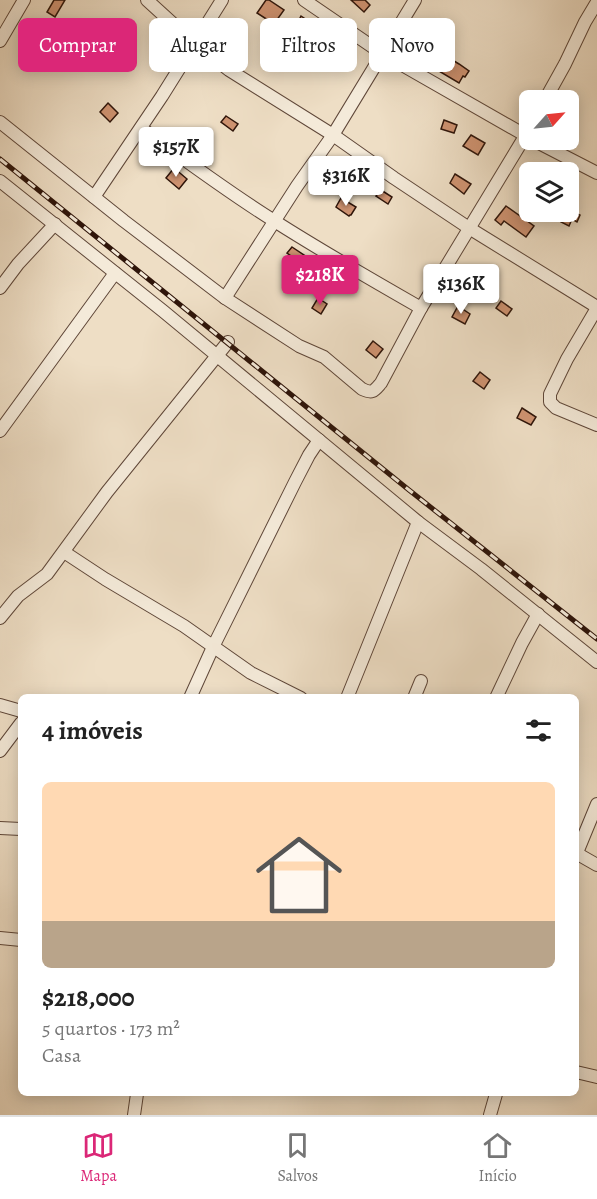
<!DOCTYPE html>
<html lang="pt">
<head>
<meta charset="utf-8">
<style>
  :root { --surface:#fff; --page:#f6f6f6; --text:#222; --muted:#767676; --line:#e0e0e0; --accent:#db2777 }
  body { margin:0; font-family:Alegreya,serif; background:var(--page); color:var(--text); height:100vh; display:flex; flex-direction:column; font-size:22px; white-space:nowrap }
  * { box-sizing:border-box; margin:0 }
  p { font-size:20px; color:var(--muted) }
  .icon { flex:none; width:33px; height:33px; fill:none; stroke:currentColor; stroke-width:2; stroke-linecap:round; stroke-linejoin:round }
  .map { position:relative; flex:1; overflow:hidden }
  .details { position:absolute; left:18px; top:694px; width:561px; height:402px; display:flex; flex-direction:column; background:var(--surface); border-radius:9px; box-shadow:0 3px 15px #0003 }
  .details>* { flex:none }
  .hud { position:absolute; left:18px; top:18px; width:561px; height:54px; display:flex; gap:12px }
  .needle { width:39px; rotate:63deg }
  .fabs { position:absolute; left:519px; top:90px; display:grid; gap:12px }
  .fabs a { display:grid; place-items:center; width:60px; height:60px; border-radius:9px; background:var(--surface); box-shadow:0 3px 15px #0003; font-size:30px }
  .price { position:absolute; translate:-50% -51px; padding:0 14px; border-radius:6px; background:#fff; color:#222; font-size:20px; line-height:39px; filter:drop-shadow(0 2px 3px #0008) }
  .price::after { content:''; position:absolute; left:50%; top:36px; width:18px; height:14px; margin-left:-9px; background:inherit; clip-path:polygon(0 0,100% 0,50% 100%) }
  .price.selected { background:var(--accent); color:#fff }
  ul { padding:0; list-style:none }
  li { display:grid; align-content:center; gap:12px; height:318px; padding:0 24px }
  li span { display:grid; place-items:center; height:186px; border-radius:9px; color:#555 }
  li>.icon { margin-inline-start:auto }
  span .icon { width:108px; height:108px; fill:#fffc; stroke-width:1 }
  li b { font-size:26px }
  h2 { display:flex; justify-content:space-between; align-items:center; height:72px; padding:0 24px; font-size:26px }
  .pill { padding:0 21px; border-radius:9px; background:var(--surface); box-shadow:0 3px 15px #0003; font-size:21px; line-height:54px }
  .pill.selected { background:var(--accent); color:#fff }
  .menu { display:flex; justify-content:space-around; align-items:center; height:84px; border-top:2px solid var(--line); background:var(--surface); font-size:16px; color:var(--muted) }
  .menu a { display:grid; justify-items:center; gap:3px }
  .menu .selected { color:var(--accent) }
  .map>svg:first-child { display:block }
  .building { fill:#cf9371; stroke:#2f150a; stroke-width:1.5 }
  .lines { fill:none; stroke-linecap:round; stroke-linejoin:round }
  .minor-casing { stroke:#5f4739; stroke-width:14 }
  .minor { stroke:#f4ead9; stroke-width:12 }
  .rail-casing { stroke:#2f150a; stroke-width:5 }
  .rail { stroke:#f4ead9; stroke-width:3; stroke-dasharray:9; stroke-linecap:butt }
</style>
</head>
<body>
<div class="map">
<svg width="597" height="1115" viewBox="0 0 597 1115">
  <rect width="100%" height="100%" fill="#eedec5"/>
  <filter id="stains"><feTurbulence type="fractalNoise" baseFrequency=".00333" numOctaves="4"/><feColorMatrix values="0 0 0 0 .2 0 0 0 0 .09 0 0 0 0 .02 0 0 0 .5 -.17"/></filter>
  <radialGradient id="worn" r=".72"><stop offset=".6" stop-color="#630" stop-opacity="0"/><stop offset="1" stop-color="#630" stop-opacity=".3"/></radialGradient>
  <g class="building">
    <polygon points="54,0 65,0 55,17 47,12"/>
    <polygon points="266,0 269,0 284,10 274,24 257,13"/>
    <polygon points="351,0 365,0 370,5 364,12"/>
    <polygon points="301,16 313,24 324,27 322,35 309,31 297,24"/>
    <polygon points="426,44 459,64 469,71 465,77 463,76 459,83 427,64 428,62 419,56"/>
    <polygon points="108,103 118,113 110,122 100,112"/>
    <polygon points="226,116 238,124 233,131 221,122"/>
    <polygon points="444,120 457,125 454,133 441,129"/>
    <polygon points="471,135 485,143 478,155 463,146"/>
    <polygon points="174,168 187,179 179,189 166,178"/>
    <polygon points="355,171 364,178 358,186 349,179"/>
    <polygon points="455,174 471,184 464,194 450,183"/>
    <polygon points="381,190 392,197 388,204 376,196"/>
    <polygon points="341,198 356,207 351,215 350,215 349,216 336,207"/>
    <polygon points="506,206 534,226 526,237 504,221 501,225 495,220"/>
    <polygon points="568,209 580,215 577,222 572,219 569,226 561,222 566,212 568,212"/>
    <polygon points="292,247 313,261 314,259 329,267 322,278 315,274 313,279 306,276 309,269 287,253"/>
    <polygon points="318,298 327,304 321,314 312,308"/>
    <polygon points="501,301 512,309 507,316 496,308"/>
    <polygon points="458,306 470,314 465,324 452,317"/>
    <polygon points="373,341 383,349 376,358 366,350"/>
    <polygon points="480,372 490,380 484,389 473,381"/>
    <polygon points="522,408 536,417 531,425 517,418"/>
  </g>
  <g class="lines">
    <defs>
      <g id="minor">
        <polyline points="147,0 194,43 229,70 333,135 394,178 469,228 597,307"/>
        <polyline points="304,0 383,54 530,138"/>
        <polyline points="0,41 24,0"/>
        <polyline points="545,100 565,64 585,22 597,2"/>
        <path d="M0,122L124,221L225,298L299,346L324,357L362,389C373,394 374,391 381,383L421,308L530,128"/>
        <path d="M141,128C185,160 229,193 276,222C323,252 372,280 421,308"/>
        <polyline points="533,140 597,173"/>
        <polyline points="0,181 163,311 418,522 481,569 597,662"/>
        <polyline points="94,197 162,96 222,0"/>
        <polyline points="0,288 18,264 55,224"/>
        <polyline points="225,298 297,186 333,135 415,0"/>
        <polyline points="597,308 567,359 550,394 550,402 556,408 597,425"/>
        <polyline points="0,431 115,273"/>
        <polyline points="64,552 105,579 184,626 251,673 301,698"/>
        <polyline points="0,618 18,596 47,574 107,492 228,342"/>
        <polyline points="190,698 213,647 295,482 309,455 319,440"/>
        <polyline points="347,698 418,522"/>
        <polyline points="414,698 421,681"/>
        <polyline points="496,698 522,643 538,614"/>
        <polyline points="0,705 21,711"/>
        <polyline points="0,751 21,723"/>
        <polyline points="0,828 21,829"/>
        <polyline points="576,853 597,865"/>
        <polyline points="576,855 597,804"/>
        <polyline points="0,938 21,940"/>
        <polyline points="576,1072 597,1077"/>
        <polyline points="134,1115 137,1094"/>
        <polyline points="490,1115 496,1094"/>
      </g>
    </defs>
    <use href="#minor" class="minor-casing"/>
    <use href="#minor" class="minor"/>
    <defs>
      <polyline id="rail" points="0,159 409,490 597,639"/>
    </defs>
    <use href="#rail" class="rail-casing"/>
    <use href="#rail" class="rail"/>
  </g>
  <rect width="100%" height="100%" filter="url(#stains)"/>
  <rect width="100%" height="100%" fill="url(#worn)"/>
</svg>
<div class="fabs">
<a><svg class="needle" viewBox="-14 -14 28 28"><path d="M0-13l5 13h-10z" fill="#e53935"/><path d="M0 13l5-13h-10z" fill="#767676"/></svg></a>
<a><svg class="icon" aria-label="layers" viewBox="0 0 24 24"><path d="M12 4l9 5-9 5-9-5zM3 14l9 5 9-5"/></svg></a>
</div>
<b class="price" style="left:176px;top:178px">$157K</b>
<b class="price" style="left:346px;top:207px">$316K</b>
<b class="price selected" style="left:320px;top:306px">$218K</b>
<b class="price" style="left:461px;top:315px">$136K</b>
<div class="hud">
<a class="pill selected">Comprar</a>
<a class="pill">Alugar</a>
<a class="pill">Filtros</a>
<a class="pill">Novo</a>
</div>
<section class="details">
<h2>4 imóveis<svg class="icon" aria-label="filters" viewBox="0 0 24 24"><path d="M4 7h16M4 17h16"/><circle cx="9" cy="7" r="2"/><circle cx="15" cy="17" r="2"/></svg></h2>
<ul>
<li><span style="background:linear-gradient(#ffd9b3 75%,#b9a48a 0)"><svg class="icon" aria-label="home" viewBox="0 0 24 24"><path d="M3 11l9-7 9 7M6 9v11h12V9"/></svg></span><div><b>$218,000</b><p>5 quartos · 173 m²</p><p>Casa</p></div></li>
</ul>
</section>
</div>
<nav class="menu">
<a class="selected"><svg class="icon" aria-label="map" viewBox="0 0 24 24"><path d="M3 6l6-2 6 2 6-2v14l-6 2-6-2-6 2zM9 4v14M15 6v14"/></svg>Mapa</a>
<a><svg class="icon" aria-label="saved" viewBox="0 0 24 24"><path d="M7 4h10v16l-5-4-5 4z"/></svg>Salvos</a>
<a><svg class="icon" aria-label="home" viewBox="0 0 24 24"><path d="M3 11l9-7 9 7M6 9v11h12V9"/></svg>Início</a>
</nav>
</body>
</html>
